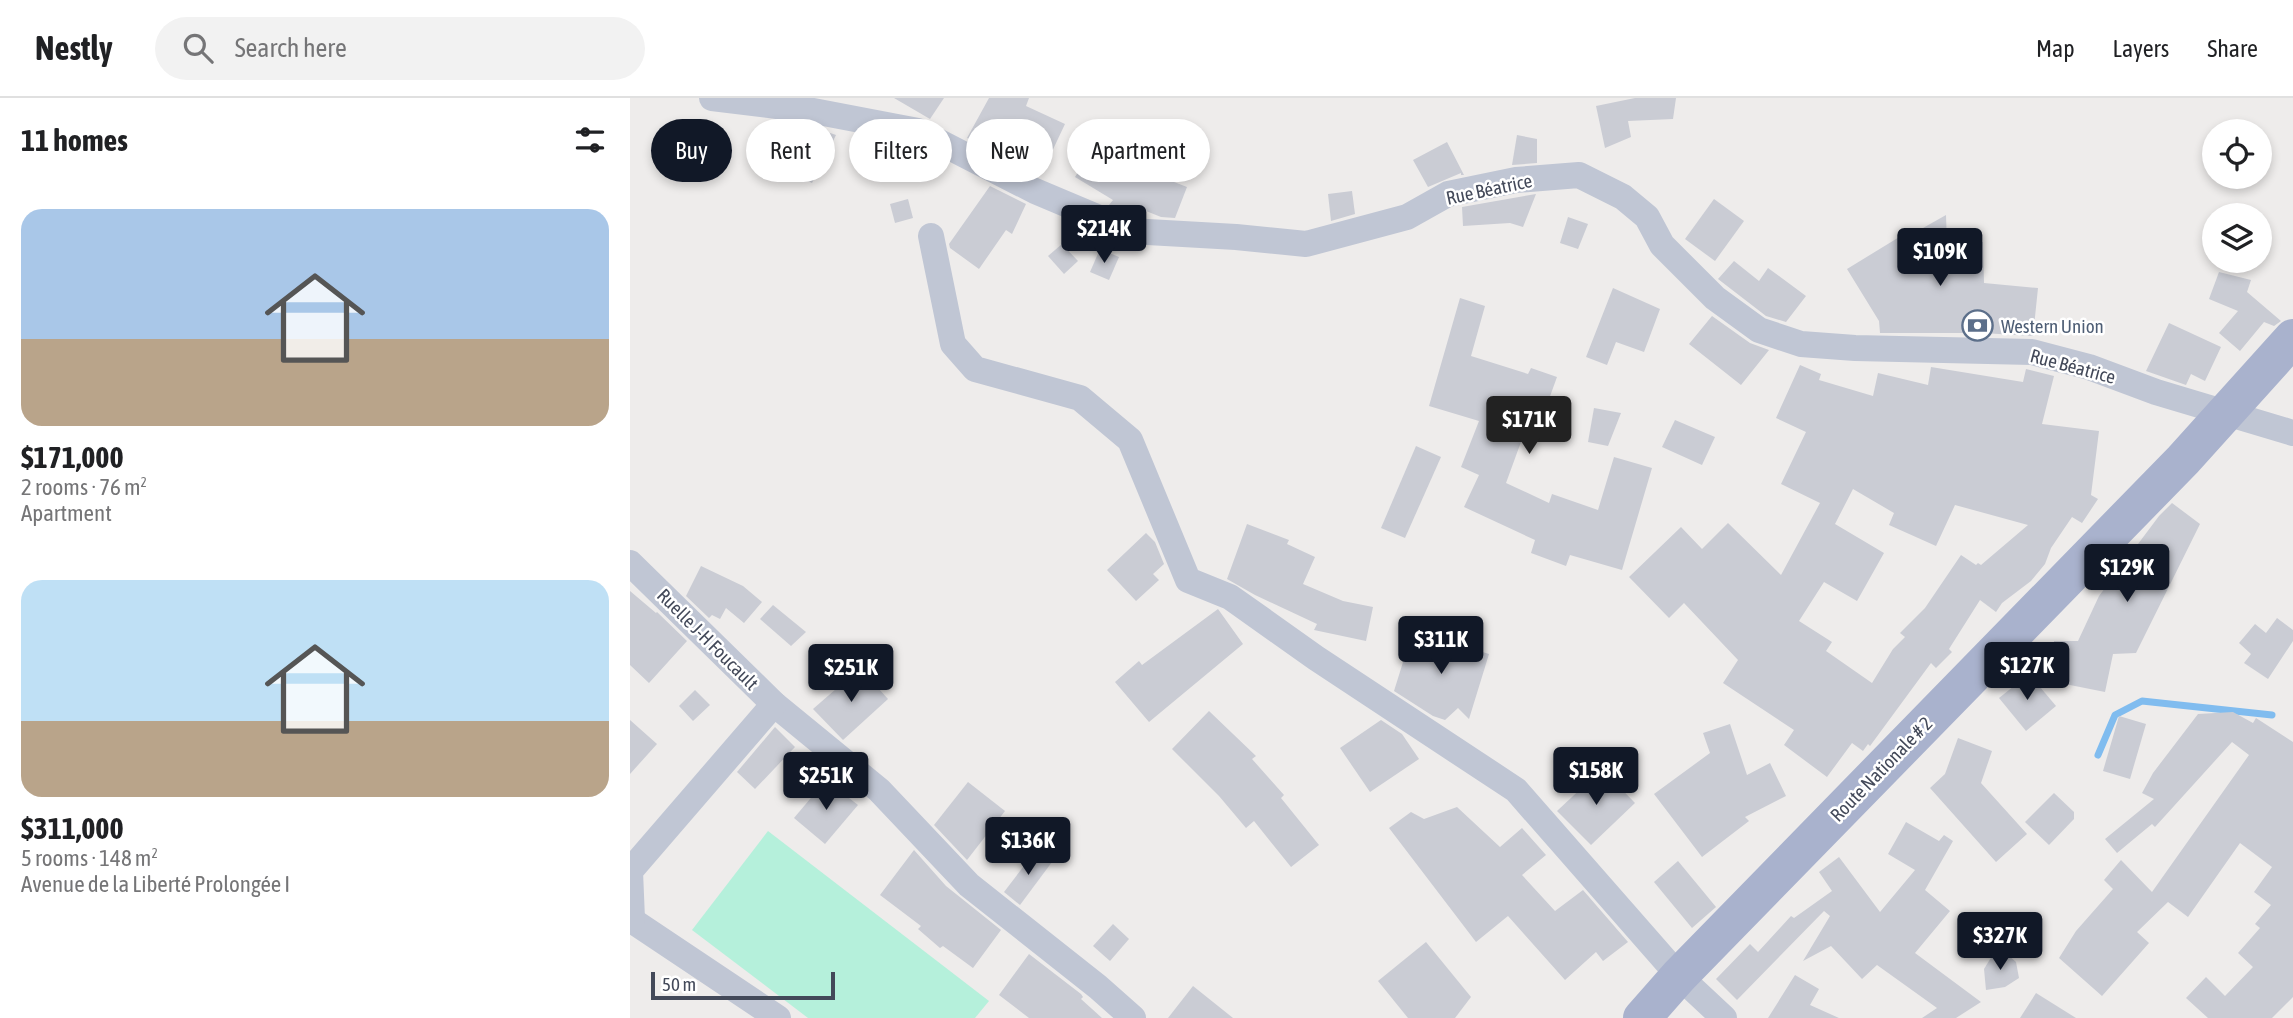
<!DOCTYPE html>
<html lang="en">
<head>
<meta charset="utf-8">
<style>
  :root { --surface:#fff; --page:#f2f2f2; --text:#202124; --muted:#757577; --line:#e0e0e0; --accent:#111827 }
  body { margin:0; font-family:"Asap Condensed",sans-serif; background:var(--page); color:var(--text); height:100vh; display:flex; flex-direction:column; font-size:26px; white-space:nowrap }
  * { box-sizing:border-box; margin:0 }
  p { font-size:23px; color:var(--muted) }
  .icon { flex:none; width:38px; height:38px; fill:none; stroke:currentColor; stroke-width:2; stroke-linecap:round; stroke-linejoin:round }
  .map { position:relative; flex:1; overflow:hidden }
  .panel { display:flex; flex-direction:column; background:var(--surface); width:630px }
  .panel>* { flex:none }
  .hud { position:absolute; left:21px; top:21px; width:665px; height:63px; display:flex; gap:14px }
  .controls { position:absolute; left:1572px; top:21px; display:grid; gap:14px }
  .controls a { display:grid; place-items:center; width:70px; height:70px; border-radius:50%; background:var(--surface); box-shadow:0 4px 10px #0003; font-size:35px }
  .scale { position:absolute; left:21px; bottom:18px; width:184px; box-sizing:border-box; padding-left:7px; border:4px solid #434959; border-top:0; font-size:19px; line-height:24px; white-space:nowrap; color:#434959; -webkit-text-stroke:5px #fff; paint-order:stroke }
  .price { position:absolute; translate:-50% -60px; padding:0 16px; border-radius:7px; background:var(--accent); color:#fff; font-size:23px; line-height:46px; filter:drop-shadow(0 2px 4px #0008) }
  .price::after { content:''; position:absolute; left:50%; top:42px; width:21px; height:16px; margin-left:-10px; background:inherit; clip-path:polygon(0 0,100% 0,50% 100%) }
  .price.current { background:#222; color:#fff }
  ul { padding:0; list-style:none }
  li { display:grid; align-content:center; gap:14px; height:371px; padding:0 21px }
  li span { display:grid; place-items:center; height:217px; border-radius:21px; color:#555 }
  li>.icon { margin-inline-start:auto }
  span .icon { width:126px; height:126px; fill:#fffc; stroke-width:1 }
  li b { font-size:30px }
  h2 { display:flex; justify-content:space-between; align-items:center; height:84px; padding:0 21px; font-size:30px }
  .tag { padding:0 24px; border-radius:32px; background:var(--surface); box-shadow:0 4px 10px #0003; font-size:24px; line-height:63px }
  .tag.current { background:var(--accent); color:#fff }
  header { display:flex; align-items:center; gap:42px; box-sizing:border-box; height:98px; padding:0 35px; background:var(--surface); border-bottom:2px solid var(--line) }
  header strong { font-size:33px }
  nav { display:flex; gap:38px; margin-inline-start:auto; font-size:24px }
  .search { width:490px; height:63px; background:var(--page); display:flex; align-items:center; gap:18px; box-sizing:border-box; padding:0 24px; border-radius:38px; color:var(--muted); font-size:26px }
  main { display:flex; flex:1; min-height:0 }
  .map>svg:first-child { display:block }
  .green { fill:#b5f0db }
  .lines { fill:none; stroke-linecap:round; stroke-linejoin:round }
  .stream { stroke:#80bcef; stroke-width:7 }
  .building { fill:#caccd4; fill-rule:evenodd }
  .street { stroke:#c0c6d4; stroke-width:26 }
  .primary { stroke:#a9b2cd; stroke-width:38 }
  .labels { text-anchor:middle; stroke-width:5; stroke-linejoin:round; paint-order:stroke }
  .street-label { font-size:19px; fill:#434959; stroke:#fff }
  .service-label { font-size:19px; fill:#4e5e75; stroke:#fff; text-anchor:start }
</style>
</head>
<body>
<header>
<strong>Nestly</strong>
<div class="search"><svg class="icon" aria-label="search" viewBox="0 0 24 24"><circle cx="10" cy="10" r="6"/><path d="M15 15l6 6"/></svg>Search here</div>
<nav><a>Map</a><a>Layers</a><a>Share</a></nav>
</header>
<main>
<section class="panel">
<h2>11 homes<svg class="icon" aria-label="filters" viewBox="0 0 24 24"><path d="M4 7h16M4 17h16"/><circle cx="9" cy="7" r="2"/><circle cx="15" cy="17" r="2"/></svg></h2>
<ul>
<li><span style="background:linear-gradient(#a9c7e8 60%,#b9a48a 0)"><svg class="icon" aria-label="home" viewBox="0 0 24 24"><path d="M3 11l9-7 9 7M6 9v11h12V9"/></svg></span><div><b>$171,000</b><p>2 rooms · 76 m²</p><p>Apartment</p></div></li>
<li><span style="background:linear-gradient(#bfe0f5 65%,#b9a48a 0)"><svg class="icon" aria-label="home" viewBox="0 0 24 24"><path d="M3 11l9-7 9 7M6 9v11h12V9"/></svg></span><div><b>$311,000</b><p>5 rooms · 148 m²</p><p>Avenue de la Liberté Prolongée I</p></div></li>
</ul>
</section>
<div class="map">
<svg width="1663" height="920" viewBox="0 0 1663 920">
  <rect width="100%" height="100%" fill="#eeeceb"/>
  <polygon class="green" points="138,733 359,903 345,920 178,920 62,832"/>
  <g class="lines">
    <polyline class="stream" points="1468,657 1485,617 1512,603 1642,617"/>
  </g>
  <g class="building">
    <polygon points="264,0 314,0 300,21"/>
    <polygon points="359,0 399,0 396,8 435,26 418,62 415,60 406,76 337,40"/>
    <polygon points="1005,0 1046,0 1043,21 998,23 1001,39 975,50 966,8"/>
    <polygon points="183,29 206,37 182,85 160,74"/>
    <polygon points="494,33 525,57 513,72 557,89 545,120 531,119 506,109 502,117 479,107 483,102 445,79 462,52 476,60"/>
    <polygon points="887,37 907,41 907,65 882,67"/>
    <polygon points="817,44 834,77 831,77 831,75 798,89 783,62"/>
    <polygon points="360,88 396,106 382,136 376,132 349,171 320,150 319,146"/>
    <polygon points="722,93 725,116 701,123 698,96"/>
    <polygon points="906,96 893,129 880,125 833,128 832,109"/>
    <polygon points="278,101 283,120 265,125 260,106"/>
    <polygon points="1084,101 1114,123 1085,163 1055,141"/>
    <polygon points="1316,117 1317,146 1353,144 1354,185 1408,190 1403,238 1352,235 1250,235 1249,223 1217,171 1284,130 1293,130"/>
    <polygon points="938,119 958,126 948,151 930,145"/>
    <polygon points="432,146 448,163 434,176 418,158"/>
    <polygon points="470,151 489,159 479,182 460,174"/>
    <polygon points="1104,163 1129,183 1138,170 1176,198 1156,224 1136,218 1088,181"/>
    <polygon points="1589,174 1621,182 1617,194 1651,223 1644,228 1634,224 1610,253 1589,235 1608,213 1579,201"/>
    <polygon points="983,190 1030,211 1014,254 986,244 977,267 956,259"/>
    <polygon points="830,200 855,208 841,258 898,276 901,270 927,279 910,326 899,322 876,385 919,405 922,396 968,412 984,359 1022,370 992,472 940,457 936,468 901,455 905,442 834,409 849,377 831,369 849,323 799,308"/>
    <polygon points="1082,218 1120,245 1139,252 1111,287 1059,246"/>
    <polygon points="1539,225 1591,249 1575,283 1561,276 1556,287 1516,273"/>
    <path d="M1170,267L1191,276L1189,282L1243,298L1248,275L1298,287L1301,269L1393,284L1396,271L1424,278L1412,326L1469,333L1461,397L1468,401L1452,425L1442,419L1421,450L1415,466L1401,483L1372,505L1366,514L1350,502L1319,551L1322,554L1306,570L1301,565L1240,648L1238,646L1233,653L1222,645L1197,679L1154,647L1164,632L1093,585L1108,562L1054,505L1039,520L999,479L1051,429L1072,451L1098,425L1151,477L1190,405L1151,386L1176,334L1146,320ZM1223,391L1264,415L1259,427L1306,448L1325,407L1398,427L1351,467L1348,465L1346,467L1331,457L1295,510L1270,535L1275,539L1263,551L1242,585L1196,553L1202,544L1169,523L1194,484L1227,503L1254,455L1205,426Z"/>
    <polygon points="964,310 991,315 978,348 958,344"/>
    <polygon points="1045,322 1085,339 1072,367 1032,349"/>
    <polygon points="786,348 811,359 775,440 751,430"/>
    <polygon points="1542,405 1570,426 1506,555 1483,556 1475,594 1425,584 1424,543 1448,543 1469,498 1529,418"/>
    <polygon points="617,426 659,442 657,446 685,459 673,486 713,503 743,509 736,543 684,532 687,526 625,497 597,481"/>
    <polygon points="516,435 525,444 534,466 523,476 529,482 506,503 477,472"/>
    <polygon points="71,468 113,488 132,504 114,525 96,510 90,521 82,517 79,520 56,498"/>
    <polygon points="0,493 26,515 27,514 57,543 19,585 0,567"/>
    <polygon points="143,507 176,534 161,548 130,521"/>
    <polygon points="588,511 613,546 519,624 485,584 509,563 512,567"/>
    <polygon points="1647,520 1663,532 1663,543 1638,581 1614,565 1621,556 1609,545 1625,526 1636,535"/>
    <polygon points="783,532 859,556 839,621 828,610 815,622 803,618 764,593"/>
    <polygon points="230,570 258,601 213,642 183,611"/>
    <polygon points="1399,576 1426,608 1396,633 1369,600"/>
    <polygon points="65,592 80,607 63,623 49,608"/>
    <polygon points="579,613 626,658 622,661 654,697 651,700 689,747 661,769 624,723 616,730 589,698 542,651"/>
    <polygon points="1603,614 1623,625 1626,620 1663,644 1663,899 1642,920 1578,920 1556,900 1576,879 1595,898 1623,869 1608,855 1630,830 1625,826 1641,807 1624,794 1642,769 1610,745 1558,819 1538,804 1507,834 1519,845 1472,898 1429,860 1446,833 1483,791 1474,782 1491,762 1522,794 1619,657 1602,644 1525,729 1522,726 1487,755 1475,741 1524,701 1512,695 1523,675 1568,616"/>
    <polygon points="1489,618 1516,626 1500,681 1473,673"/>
    <polygon points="0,622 27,646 0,676"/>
    <polygon points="751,622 772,636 789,661 740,694 710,650"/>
    <polygon points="1100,626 1117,677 1140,665 1156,698 1115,719 1119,723 1072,759 1024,696 1080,655 1073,635"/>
    <polygon points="145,629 165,649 125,691 107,674"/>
    <polygon points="1328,640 1362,653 1351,685 1397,736 1366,764 1300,690 1315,676"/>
    <polygon points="972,671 1005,705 961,747 927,713"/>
    <polygon points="196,682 228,707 195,746 164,720"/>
    <polygon points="338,684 375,713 337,762 304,727"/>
    <polygon points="1424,695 1444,714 1444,721 1419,747 1395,724"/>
    <polygon points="827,709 870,749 892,730 916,757 892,777 925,813 953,792 998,844 973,863 966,854 935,882 878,818 846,844 759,730 781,714 794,721"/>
    <polygon points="1276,724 1309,743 1314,737 1323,743 1295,792 1320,813 1285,855 1351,904 1326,920 1292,920 1307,910 1247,867 1232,881 1201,848 1173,863 1200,818 1194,813 1107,902 1086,881 1120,846 1128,854 1161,818 1164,820 1202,793 1189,774 1209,759 1250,814 1285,772 1258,756"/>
    <polygon points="284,752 316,788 371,832 343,870 313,848 310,850 288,831 291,828 250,797"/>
    <polygon points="406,752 422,764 390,807 374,794"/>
    <polygon points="1048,763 1086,809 1062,830 1024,784"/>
    <polygon points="483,826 499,841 480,863 463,848"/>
    <polygon points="796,844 841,899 825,920 778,920 748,883"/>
    <polygon points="1369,855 1377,856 1386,864 1389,880 1375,889 1356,892 1354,871 1362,858"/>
    <polygon points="399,856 451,896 453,899 451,901 472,920 399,920 369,897"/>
    <polygon points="1165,877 1189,891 1180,907 1209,920 1138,920"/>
    <polygon points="563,888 603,920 538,920"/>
    <polygon points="1406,895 1446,920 1390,920"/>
  </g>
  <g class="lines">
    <g class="street">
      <polyline points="82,0 178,12 288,33 405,93 500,133 606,139 676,146 777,119 818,96 886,82 949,77 993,99 1017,119 1032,147 1085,200 1129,232 1171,246 1225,250 1402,254 1459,269 1526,294 1663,335"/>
      <polyline points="301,138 323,246 345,271 450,300 500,342 558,482 600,499 686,560 886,692 1049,878 1094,920"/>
      <polyline points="0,465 144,606 249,692 339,787 468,889 503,920"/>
      <polyline points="0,821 148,920"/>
      <polyline points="2,821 0,773 144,606"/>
    </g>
    <polyline class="primary" points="1012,920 1049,878 1553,362 1663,240"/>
  </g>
  <defs>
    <symbol id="bank-ring" viewBox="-11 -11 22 22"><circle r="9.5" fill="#fff" stroke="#5c6f8a" stroke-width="1.5"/><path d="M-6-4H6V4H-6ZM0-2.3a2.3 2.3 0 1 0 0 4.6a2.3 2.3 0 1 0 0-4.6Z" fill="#5c6f8a"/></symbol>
  </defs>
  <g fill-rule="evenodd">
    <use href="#bank-ring" x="1330" y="210" width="35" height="35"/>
  </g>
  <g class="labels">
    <g class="street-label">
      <text transform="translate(859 91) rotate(-12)" y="7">Rue Béatrice</text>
      <text transform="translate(1443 268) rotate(15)" y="7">Rue Béatrice</text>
      <text transform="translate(78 541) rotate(45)" y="7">Ruelle J-H Foucault</text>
      <text transform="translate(1251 671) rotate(-46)" y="7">Route Nationale # 2</text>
    </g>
    <g class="service-label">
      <text x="1371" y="235">Western Union</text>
    </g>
  </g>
</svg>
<div class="controls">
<a><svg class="icon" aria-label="locate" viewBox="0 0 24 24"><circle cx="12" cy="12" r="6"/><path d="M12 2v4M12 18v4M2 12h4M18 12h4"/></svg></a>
<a><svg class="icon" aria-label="layers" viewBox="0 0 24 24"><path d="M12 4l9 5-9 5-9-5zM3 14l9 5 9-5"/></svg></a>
</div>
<div class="scale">50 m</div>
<b class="price" style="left:474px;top:167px">$214K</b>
<b class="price" style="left:1310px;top:190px">$109K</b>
<b class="price current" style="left:899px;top:358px">$171K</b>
<b class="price" style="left:1497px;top:506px">$129K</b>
<b class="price" style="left:811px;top:578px">$311K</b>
<b class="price" style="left:1397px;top:604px">$127K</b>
<b class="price" style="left:221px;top:606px">$251K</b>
<b class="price" style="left:966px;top:709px">$158K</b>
<b class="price" style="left:196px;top:714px">$251K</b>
<b class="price" style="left:398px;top:779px">$136K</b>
<b class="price" style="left:1370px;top:874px">$327K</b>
<div class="hud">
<a class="tag current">Buy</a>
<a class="tag">Rent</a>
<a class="tag">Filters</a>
<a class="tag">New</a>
<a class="tag">Apartment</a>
</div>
</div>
</main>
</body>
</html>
